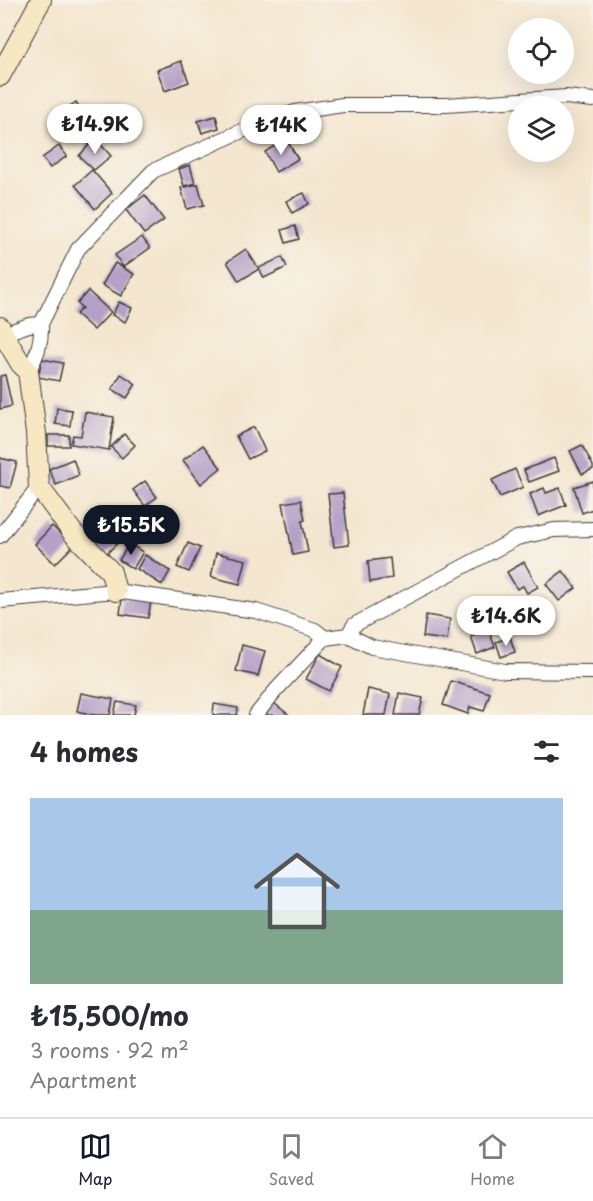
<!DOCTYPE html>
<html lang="en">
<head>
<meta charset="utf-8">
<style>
  :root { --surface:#fff; --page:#f7f7f7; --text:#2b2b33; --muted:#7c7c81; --line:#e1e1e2; --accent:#111827 }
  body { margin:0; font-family:"Playpen Sans",sans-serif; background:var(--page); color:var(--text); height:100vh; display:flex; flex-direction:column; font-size:22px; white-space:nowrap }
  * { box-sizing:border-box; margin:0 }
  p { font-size:20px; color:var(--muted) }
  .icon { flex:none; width:33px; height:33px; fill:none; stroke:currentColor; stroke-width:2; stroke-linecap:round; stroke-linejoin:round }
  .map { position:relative; height:715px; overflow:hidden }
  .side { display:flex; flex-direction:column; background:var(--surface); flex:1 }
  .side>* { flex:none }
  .controls { position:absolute; left:508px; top:18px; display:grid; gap:12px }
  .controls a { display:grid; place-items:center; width:66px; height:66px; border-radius:50%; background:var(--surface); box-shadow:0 6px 24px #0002; font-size:30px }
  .price { position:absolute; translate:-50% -51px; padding:0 14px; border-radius:21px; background:#fff; color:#222; font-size:20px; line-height:39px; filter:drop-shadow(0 2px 3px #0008) }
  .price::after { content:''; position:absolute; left:50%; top:36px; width:18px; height:14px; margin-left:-9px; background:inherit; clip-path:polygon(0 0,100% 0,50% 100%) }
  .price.on { background:var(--accent); color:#fff }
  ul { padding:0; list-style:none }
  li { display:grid; align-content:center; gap:12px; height:318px; padding:0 30px }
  li span { display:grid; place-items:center; height:186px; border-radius:0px; color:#555 }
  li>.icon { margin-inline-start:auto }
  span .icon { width:108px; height:108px; fill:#fffc; stroke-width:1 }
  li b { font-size:26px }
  h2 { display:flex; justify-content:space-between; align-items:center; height:72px; padding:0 30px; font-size:26px }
  .menu { display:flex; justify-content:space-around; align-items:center; height:84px; border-top:2px solid var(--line); background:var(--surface); font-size:16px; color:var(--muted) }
  .menu a { display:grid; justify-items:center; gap:3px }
  .menu .on { color:var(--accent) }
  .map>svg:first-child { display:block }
  .building { fill:#b5a0c8 }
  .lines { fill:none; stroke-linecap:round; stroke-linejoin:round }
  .street-casing { stroke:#3c3a37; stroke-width:16 }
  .secondary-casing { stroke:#3c3a37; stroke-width:22 }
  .street { stroke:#fff; stroke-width:14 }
  .secondary { stroke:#f7e8c3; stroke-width:20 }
</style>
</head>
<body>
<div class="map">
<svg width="593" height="715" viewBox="0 0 593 715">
  <rect width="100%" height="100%" fill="#f7f3e8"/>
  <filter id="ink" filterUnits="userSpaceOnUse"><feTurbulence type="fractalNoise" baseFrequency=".0167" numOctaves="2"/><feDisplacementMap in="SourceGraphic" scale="12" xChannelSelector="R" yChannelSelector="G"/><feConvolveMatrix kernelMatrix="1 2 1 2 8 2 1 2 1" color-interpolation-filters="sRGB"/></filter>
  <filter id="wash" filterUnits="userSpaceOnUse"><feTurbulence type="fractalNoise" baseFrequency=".008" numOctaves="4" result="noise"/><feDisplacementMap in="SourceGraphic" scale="24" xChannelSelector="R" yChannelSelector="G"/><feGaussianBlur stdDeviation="1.35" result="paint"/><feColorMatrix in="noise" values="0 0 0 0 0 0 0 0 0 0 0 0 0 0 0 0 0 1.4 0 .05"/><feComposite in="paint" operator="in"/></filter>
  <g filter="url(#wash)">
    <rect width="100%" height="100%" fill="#f4e6cf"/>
    <g id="blocks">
      <g class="building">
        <polygon points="181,61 189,82 165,91 157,70"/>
        <polygon points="76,102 83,114 67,124 60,113"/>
        <polygon points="216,116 219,128 202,133 198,121"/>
        <polygon points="95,138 111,156 94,170 79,156"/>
        <polygon points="286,139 298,159 276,172 265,152"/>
        <polygon points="59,146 67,156 50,168 42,158"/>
        <polygon points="190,165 195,183 184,186 179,169"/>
        <polygon points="92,170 112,193 95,209 75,185"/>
        <polygon points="198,184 204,205 187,209 181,188"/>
        <polygon points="304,193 309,204 292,213 286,201"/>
        <polygon points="145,195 164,220 144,234 126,210"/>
        <polygon points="295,226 299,239 286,243 282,230"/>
        <polygon points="142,237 150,248 123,267 115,255"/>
        <polygon points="246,249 259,269 239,281 227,262"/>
        <polygon points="282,257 287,267 264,278 259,268"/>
        <polygon points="115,263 134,274 121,296 102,285"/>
        <polygon points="88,291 111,312 94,330 76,314 82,308 77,303"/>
        <polygon points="119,302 132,308 125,322 112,315"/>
        <polygon points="42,359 63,363 59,381 38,377"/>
        <polygon points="121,374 136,384 127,398 112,389"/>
        <polygon points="5,375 12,406 0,409 0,376"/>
        <polygon points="57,408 72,410 70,426 55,424"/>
        <polygon points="85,412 114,417 109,450 71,444 73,435 81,436"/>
        <polygon points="254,427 265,451 248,459 236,436"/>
        <polygon points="124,434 135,445 122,458 111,447"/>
        <rect x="48" y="435" width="21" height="11"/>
        <polygon points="203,445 221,468 201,484 183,460"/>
        <polygon points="582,445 593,466 593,469 582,474 570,451"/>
        <polygon points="0,458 17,462 10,488 0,486"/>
        <polygon points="554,458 559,471 529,482 524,470"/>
        <polygon points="73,459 79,475 56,485 49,469"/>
        <polygon points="515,469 523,487 500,497 492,480"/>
        <polygon points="145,481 157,497 145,506 133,490"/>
        <polygon points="593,481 593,509 582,513 574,487"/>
        <polygon points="544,488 546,493 560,488 566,505 538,516 530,494"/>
        <polygon points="343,493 349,545 334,547 328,494"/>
        <polygon points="301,500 305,520 302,521 308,552 293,555 283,503"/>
        <polygon points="110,515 128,533 105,555 87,537"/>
        <polygon points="52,526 73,546 55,564 35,544"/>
        <polygon points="188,543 200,548 189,572 177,567"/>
        <polygon points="129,544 143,552 133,569 119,560"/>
        <polygon points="216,553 246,560 240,584 211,577"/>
        <polygon points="145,555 170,571 162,585 137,569"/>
        <polygon points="390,558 392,578 370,582 368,561"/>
        <polygon points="524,562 538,587 527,593 523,586 517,589 507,572"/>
        <polygon points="563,571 576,588 559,601 546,584"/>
        <polygon points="122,598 151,602 148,618 120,614"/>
        <polygon points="426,615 450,619 447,640 423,637"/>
        <polygon points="489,631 495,647 477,654 471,637"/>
        <polygon points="510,637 515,652 501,657 496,642"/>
        <polygon points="242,645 265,651 258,676 236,671"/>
        <polygon points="320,654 342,667 329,691 306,679"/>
        <polygon points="451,681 490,693 484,711 470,707 468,714 443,705"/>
        <polygon points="368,689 390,694 386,715 363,715"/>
        <polygon points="81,693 113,699 110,715 94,715 77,711"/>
        <polygon points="399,693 423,698 419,715 395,715"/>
        <polygon points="270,700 289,715 268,715 262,710"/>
        <polygon points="117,702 136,705 134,715 114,715"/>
        <polygon points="214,704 238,708 237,715 213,715"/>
      </g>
    </g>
  </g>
  <g filter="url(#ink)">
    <use href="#blocks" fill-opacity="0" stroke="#3c3a37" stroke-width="1.5"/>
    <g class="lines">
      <defs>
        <g id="street">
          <polyline points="0,335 29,325 41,324"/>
          <path d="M28,371C37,357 42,341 41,324L78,249L153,171L244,130L295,112L343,105H446L566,97L593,100"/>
          <polyline points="0,536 39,487"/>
          <polyline points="0,601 116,591 256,611 315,630 325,638"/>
          <polyline points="348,635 354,625 517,538 554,530 593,529"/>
          <polyline points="256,715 276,690 325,638 348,635 372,647 505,671 593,672"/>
        </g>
        <g id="secondary">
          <polyline points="0,76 41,0"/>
          <polyline points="0,327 3,334 21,364 28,371 36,433 39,487 73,533 111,572 116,591"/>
        </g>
      </defs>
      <use href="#street" class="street-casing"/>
      <use href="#secondary" class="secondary-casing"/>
      <use href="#street" class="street"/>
      <use href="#secondary" class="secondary"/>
    </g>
  </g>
</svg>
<div class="controls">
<a><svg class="icon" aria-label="locate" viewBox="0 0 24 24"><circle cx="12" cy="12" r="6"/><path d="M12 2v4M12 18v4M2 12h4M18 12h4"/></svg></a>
<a><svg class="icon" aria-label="layers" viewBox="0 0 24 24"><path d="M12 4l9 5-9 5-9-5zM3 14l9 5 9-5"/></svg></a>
</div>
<b class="price" style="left:95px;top:155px">₺14.9K</b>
<b class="price" style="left:281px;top:156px">₺14K</b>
<b class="price on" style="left:131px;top:556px">₺15.5K</b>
<b class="price" style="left:506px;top:647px">₺14.6K</b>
</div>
<section class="side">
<h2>4 homes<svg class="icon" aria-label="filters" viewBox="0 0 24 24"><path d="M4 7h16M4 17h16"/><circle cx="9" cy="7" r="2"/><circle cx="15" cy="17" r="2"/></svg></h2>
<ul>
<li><span style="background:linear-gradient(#a9c7e8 60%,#7fa58c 0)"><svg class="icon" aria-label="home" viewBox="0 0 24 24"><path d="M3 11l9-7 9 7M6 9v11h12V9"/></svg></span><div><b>₺15,500/mo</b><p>3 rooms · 92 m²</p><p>Apartment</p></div></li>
</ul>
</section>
<nav class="menu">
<a class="on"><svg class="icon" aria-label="map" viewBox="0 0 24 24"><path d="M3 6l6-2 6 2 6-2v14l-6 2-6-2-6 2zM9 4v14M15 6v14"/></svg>Map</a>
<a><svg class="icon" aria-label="saved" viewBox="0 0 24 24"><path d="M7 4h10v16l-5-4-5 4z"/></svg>Saved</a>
<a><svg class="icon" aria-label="home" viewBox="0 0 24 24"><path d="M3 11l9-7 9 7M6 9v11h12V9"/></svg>Home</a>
</nav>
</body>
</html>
